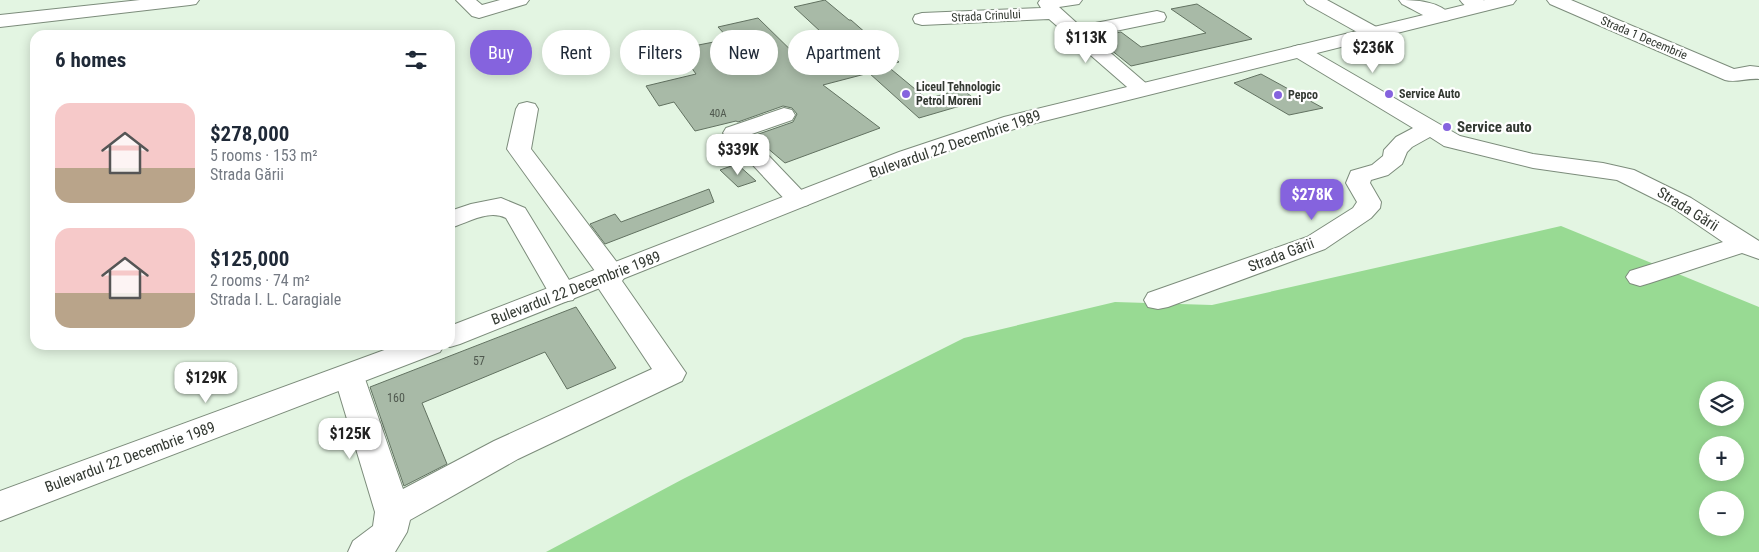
<!DOCTYPE html>
<html lang="en">
<head>
<meta charset="utf-8">
<style>
  :root { --surface:#fff; --page:#f2f2f3; --text:#1f2937; --muted:#747a83; --accent:#8563de }
  body { margin:0; font-family:"Roboto Condensed",sans-serif; background:var(--page); color:var(--text); height:100vh; display:flex; flex-direction:column; font-size:19px; white-space:nowrap }
  * { box-sizing:border-box; margin:0 }
  p { font-size:16px; color:var(--muted) }
  .icon { flex:none; width:28px; height:28px; fill:none; stroke:currentColor; stroke-width:2; stroke-linecap:round; stroke-linejoin:round }
  .map { position:relative; flex:1; overflow:hidden }
  .drawer { position:absolute; left:30px; top:30px; width:425px; height:320px; display:flex; flex-direction:column; background:var(--surface); border-radius:15px; box-shadow:0 2px 12px #0003 }
  .drawer>* { flex:none }
  .banner { position:absolute; left:470px; top:30px; width:475px; height:45px; display:flex; gap:10px }
  .buttons { position:absolute; left:1699px; top:381px; display:grid; gap:10px }
  .buttons a { display:grid; place-items:center; width:45px; height:45px; border-radius:50%; background:var(--surface); box-shadow:0 2px 12px #0003; font-size:25px }
  .price { position:absolute; translate:-50% -42px; padding:0 11px; border-radius:10px; background:#fff; color:#222; font-size:16px; line-height:32px; filter:drop-shadow(0 1px 2px #0008) }
  .price::after { content:''; position:absolute; left:50%; top:30px; width:15px; height:11px; margin-left:-8px; background:inherit; clip-path:polygon(0 0,100% 0,50% 100%) }
  .price.selected { background:var(--accent); color:#fff }
  ul { padding:0; list-style:none }
  li { display:flex; align-items:center; gap:15px; height:125px; padding:0 25px }
  li span { display:grid; place-items:center; flex:none; width:140px; height:100px; border-radius:15px; color:#555 }
  li>.icon { margin-inline-start:auto }
  span .icon { width:60px; height:60px; fill:#fffc; stroke-width:1 }
  li b { font-size:21px }
  h2 { display:flex; justify-content:space-between; align-items:center; height:60px; padding:0 25px; font-size:21px }
  .pill { padding:0 18px; border-radius:22px; background:var(--surface); box-shadow:0 2px 12px #0003; font-size:18px; line-height:45px }
  .pill.selected { background:var(--accent); color:#fff }
  .map>svg:first-child { display:block }
  .green { fill:#98da93; fill-rule:evenodd }
  .building { fill:#a8baa7; stroke:#627261 }
  .lines { fill:none; stroke-linecap:round; stroke-linejoin:round }
  .minor-casing { stroke:#7c8c7b; stroke-width:2 }
  .major-casing { stroke:#7c8c7b; stroke-width:2 }
  .minor { fill:#fff; fill-rule:evenodd }
  .major { fill:#fff; fill-rule:evenodd }
  .poi-dot { fill:#8563de; stroke:#fff; stroke-width:2 }
  .labels { text-anchor:middle; stroke-width:4.5; stroke-linejoin:round; paint-order:stroke }
  .far-number-label { font-size:11px; fill:#50594f }
  .far-street-label { font-size:12px; fill:#333932; stroke:#fff }
  .far-poi-label { font-size:12px; font-weight:bold; fill:#333932; stroke:#fff; text-anchor:start }
  .number-label { font-size:12px; fill:#50594f }
  .poi-label { font-size:15px; font-weight:bold; fill:#333932; stroke:#fff; text-anchor:start }
  .street-label { font-size:15px; fill:#333932; stroke:#fff }
</style>
</head>
<body>
<div class="map">
<svg width="1759" height="552" viewBox="0 0 1759 552">
  <rect width="100%" height="100%" fill="#e3f5e2"/>
  <path class="green" d="M1561,226L1759,307V552H546L683,479L964,338L1115,302L1212,305ZM1708,390H1735V418H1708ZM1708,445H1735V472H1708ZM1708,500H1735V528H1708Z"/>
  <g class="building">
    <polygon points="825,0 849,20 851,20 899,62 886,65 927,99 962,89 977,101 919,118 869,73 823,85 880,128 785,163 753,136 793,122 797,114 792,108 783,106 738,122 736,121 695,131 674,102 659,106 646,86 696,74 678,49 729,39 718,27 758,18 808,67 848,57 794,7"/>
    <polygon points="1197,4 1252,39 1131,66 1095,37 1121,32 1141,47 1206,33 1171,9"/>
    <polygon points="1261,74 1323,108 1289,115 1234,83"/>
    <polygon points="737,164 756,181 738,187 720,170"/>
    <polygon points="709,189 714,202 605,244 590,224 615,214 621,222"/>
    <polygon points="576,307 616,368 567,389 545,352 422,403 447,464 404,486 370,387"/>
  </g>
  <g class="lines">
    <defs>
      <g id="minor">
        <polygon points="140,0 199,0 196,4 190,5 0,27 0,15"/>
        <polygon points="456,0 476,0 482,5 500,0 529,0 526,4 479,18 472,16"/>
        <polygon points="1040,0 1082,0 1079,4 1059,7 1080,26 1157,11 1164,13 1166,17 1164,21 1091,36 1148,85 1152,89 1148,93 1141,95 1134,93 1049,19 922,25 915,23 913,19 915,15 922,13 1041,8 1038,3"/>
        <polygon points="1304,0 1327,0 1380,29 1383,33 1380,37 1373,39 1366,37 1307,4"/>
        <path d="M1399,0C1415,0 1441,1 1451,16L1449,20C1433,24 1415,10 1402,4Z"/>
        <path d="M1460,0H1483L1490,6L1487,10C1478,12 1466,9 1460,0Z"/>
        <path d="M1547,0H1571L1734,69L1750,66L1759,67V79C1747,78 1736,83 1725,80L1550,4Z"/>
        <polygon points="1299,45 1306,47 1460,136 1533,154 1603,163 1634,170 1691,198 1759,241 1759,259 1742,253 1650,283 1640,286 1630,283 1626,277 1630,271 1723,242 1673,208 1617,180 1533,168 1444,146 1430,137 1412,147 1407,152 1402,164 1388,175 1371,180 1370,183 1381,202 1380,208 1371,218 1325,249 1168,307 1158,309 1148,307 1144,300 1148,293 1307,237 1353,208 1357,202 1346,183 1351,171 1372,165 1383,156 1384,150 1396,137 1413,128 1292,55 1289,51 1292,47"/>
        <polygon points="527,102 535,104 538,109 531,149 622,269 626,275 622,281 686,373 682,381 518,459 410,520 407,532 395,552 348,552 353,541 373,526 375,512 334,376 338,368 349,365 360,368 364,376 403,489 494,441 652,369 591,277 595,271 507,149 516,109 519,104"/>
        <polygon points="784,108 792,110 795,115 792,120 749,135 811,200 808,205 799,207 790,205 723,133 726,128"/>
        <path d="M501,198L525,208L577,293L573,300L563,302L553,300L506,218C488,209 468,223 450,228V211L471,204Z"/>
      </g>
      <polygon id="major" points="1485,0 1516,0 1513,4 1020,127 915,162 460,344 450,347 444,345 440,352 0,521 0,491 398,345 450,345 450,326 899,152 1004,117"/>
    </defs>
    <use href="#minor" class="minor-casing"/>
    <use href="#major" class="major-casing"/>
    <use href="#minor" class="minor"/>
    <use href="#major" class="major"/>
  </g>
  <g class="poi-dot">
    <circle cx="906" cy="94" r="5"/>
    <circle cx="1389" cy="94" r="5"/>
    <circle cx="1278" cy="95" r="5"/>
    <circle cx="1447" cy="127" r="5"/>
  </g>
  <g class="labels">
    <g class="far-number-label">
      <text x="718" y="117">40A</text>
    </g>
    <g class="far-street-label">
      <text transform="translate(986 16) rotate(-3)" y="4">Strada Crinului</text>
      <text transform="translate(1644 38) rotate(23)" y="4">Strada 1 Decembrie</text>
    </g>
    <g class="far-poi-label">
      <text x="916" y="91">Liceul Tehnologic<tspan x="916" dy="14">Petrol Moreni</tspan></text>
      <text x="1399" y="98">Service Auto</text>
      <text x="1288" y="99">Pepco</text>
    </g>
    <g class="number-label">
      <text x="479" y="365">57</text>
      <text x="396" y="402">160</text>
    </g>
    <g class="poi-label">
      <text x="1457" y="132">Service auto</text>
    </g>
    <g class="street-label">
      <text transform="translate(955 144) rotate(-19)" y="5">Bulevardul 22 Decembrie 1989</text>
      <text transform="translate(1688 209) rotate(32)" y="5">Strada Gării</text>
      <text transform="translate(1281 255) rotate(-21)" y="5">Strada Gării</text>
      <text transform="translate(576 288) rotate(-21)" y="5">Bulevardul 22 Decembrie 1989</text>
      <text transform="translate(130 457) rotate(-20)" y="5">Bulevardul 22 Decembrie 1989</text>
    </g>
  </g>
</svg>
<div class="buttons">
<a><svg class="icon" aria-label="layers" viewBox="0 0 24 24"><path d="M12 4l9 5-9 5-9-5zM3 14l9 5 9-5"/></svg></a>
<a>+</a>
<a>−</a>
</div>
<b class="price" style="left:1086px;top:64px">$113K</b>
<b class="price" style="left:1373px;top:74px">$236K</b>
<b class="price" style="left:738px;top:176px">$339K</b>
<b class="price selected" style="left:1312px;top:221px">$278K</b>
<b class="price" style="left:206px;top:404px">$129K</b>
<b class="price" style="left:350px;top:460px">$125K</b>
<div class="banner">
<a class="pill selected">Buy</a>
<a class="pill">Rent</a>
<a class="pill">Filters</a>
<a class="pill">New</a>
<a class="pill">Apartment</a>
</div>
<section class="drawer">
<h2>6 homes<svg class="icon" aria-label="filters" viewBox="0 0 24 24"><path d="M4 7h16M4 17h16"/><circle cx="9" cy="7" r="2"/><circle cx="15" cy="17" r="2"/></svg></h2>
<ul>
<li><span style="background:linear-gradient(#f6c9c9 65%,#b9a48a 0)"><svg class="icon" aria-label="home" viewBox="0 0 24 24"><path d="M3 11l9-7 9 7M6 9v11h12V9"/></svg></span><div><b>$278,000</b><p>5 rooms · 153 m²</p><p>Strada Gării</p></div></li>
<li><span style="background:linear-gradient(#f6c9c9 65%,#b9a48a 0)"><svg class="icon" aria-label="home" viewBox="0 0 24 24"><path d="M3 11l9-7 9 7M6 9v11h12V9"/></svg></span><div><b>$125,000</b><p>2 rooms · 74 m²</p><p>Strada I. L. Caragiale</p></div></li>
</ul>
</section>
</div>
</body>
</html>
